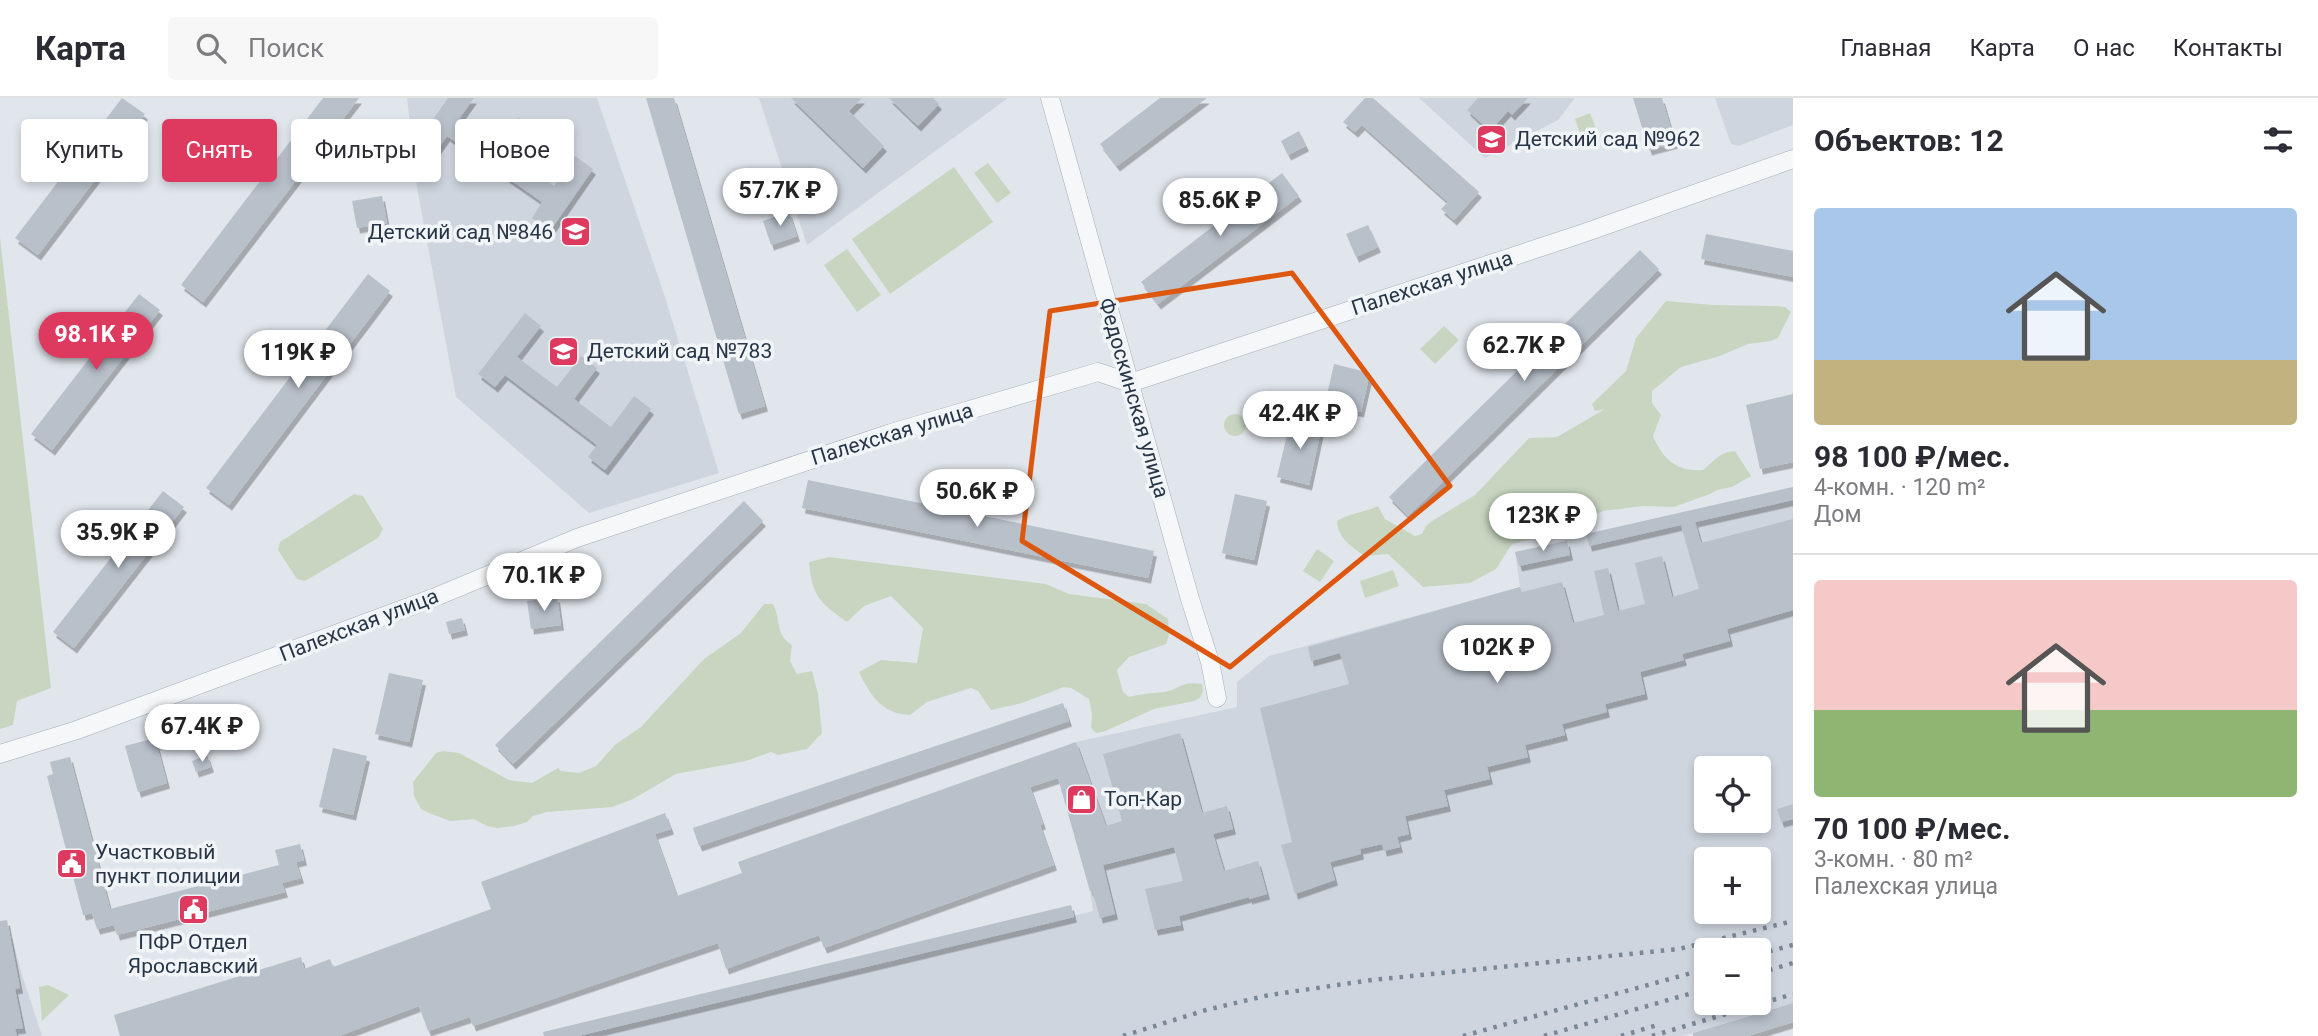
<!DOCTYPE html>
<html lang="ru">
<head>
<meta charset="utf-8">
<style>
  :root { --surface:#fff; --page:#f7f7f7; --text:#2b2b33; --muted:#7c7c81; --line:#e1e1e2; --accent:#de395f }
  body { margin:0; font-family:Roboto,sans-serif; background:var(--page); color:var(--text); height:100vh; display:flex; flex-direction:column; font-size:26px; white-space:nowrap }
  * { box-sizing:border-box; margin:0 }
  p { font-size:23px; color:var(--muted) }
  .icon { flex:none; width:38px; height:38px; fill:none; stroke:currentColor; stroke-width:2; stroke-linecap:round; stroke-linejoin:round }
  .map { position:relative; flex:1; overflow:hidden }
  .details { display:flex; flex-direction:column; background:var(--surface); width:525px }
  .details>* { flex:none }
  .hud { position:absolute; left:21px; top:21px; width:665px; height:63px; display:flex; gap:14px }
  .tools { position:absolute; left:1694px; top:658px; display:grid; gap:14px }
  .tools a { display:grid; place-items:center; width:77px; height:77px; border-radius:7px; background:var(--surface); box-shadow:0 4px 10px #0003; font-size:35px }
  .price { position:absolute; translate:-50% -60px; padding:0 16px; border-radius:24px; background:#fff; color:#222; font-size:23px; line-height:46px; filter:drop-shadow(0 2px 4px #0008) }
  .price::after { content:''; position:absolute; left:50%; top:42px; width:21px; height:16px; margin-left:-10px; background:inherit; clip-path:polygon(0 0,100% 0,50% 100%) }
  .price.on { background:var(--accent); color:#fff }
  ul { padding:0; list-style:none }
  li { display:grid; align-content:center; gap:14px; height:371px; padding:0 21px }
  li+li { border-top:2px solid var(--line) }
  li span { display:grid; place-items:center; height:217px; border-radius:7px; color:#555 }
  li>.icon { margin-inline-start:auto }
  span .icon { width:126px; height:126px; fill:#fffc; stroke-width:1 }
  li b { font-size:30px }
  h2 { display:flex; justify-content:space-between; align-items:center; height:84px; padding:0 21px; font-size:30px }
  .pill { padding:0 24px; border-radius:7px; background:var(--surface); box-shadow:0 4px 10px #0003; font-size:24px; line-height:63px }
  .pill.on { background:var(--accent); color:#fff }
  header { display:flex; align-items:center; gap:42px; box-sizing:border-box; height:98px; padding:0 35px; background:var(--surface); border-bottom:2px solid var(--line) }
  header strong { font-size:33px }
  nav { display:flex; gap:38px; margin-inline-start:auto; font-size:24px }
  .search { width:490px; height:63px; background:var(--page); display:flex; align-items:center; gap:18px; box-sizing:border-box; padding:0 24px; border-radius:7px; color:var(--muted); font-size:26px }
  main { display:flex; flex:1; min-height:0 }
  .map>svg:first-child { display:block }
  .built { fill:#cfd5de; fill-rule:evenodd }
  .green { fill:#c8d6c1 }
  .building { fill:#b8c0ca; filter:url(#shadow) }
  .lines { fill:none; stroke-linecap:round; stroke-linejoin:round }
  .street-casing { stroke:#a5adb7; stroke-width:19 }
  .street { stroke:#f5f7f9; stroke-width:18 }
  .rail { stroke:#798797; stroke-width:4.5; stroke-dasharray:3.5 7; stroke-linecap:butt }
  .marked { fill:none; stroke:#de570f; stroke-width:5; stroke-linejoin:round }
  .labels { text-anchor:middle; stroke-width:7; stroke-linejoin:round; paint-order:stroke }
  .poi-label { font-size:21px; fill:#273546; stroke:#f1f5f8; text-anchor:start }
  .street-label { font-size:21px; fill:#273546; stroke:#f1f5f8 }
</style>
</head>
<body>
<header>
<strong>Карта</strong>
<div class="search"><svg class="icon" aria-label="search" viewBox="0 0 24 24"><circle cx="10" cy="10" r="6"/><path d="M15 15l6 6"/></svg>Поиск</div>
<nav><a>Главная</a><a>Карта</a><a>О нас</a><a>Контакты</a></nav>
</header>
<main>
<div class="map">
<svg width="1793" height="938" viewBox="0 0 1793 938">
  <defs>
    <filter id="shadow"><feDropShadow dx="3" dy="5.5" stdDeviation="0" flood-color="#0004"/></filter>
  </defs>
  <rect width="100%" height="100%" fill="#e1e6ec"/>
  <g class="built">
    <polygon points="407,0 597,0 664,196 719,375 589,415 456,299 417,90"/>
    <polygon points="759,0 1008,0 807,147"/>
    <polygon points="1419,0 1575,0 1558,22 1485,60"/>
    <polygon points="1715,0 1793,0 1793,27 1738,48 1731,46"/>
    <path d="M1793,389V905L1683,938H578L1093,813L1090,793L1060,687L1072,684L1070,675L1085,670L1076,644L1237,609V584L1269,558L1520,489L1515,454ZM1706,670H1759V723H1706ZM1706,761H1759V814H1706ZM1706,852H1759V905H1706Z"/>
    <polygon points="12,840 23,880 42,938 0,938 0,842"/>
  </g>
  <g class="green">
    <polygon points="1590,15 1600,41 1584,47 1575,21"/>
    <polygon points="988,65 1011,95 997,105 974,75"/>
    <polygon points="954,69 993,124 890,196 852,141"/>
    <polygon points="0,139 51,590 17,603 13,627 0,631"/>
    <polygon points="847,151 881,197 857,214 824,167"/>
    <path d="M1666,203L1712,207L1776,208L1785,209L1791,214L1778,240L1771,243L1748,246L1720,258L1681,269L1652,293V305L1661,317L1653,338C1663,361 1676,374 1703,372C1713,364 1721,353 1735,353L1751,378L1732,389L1717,392L1710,396L1674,409L1643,408L1603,413L1549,437L1512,446L1496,471L1470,485L1423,489L1388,456L1365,458C1352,449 1338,441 1337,423C1352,414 1363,415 1378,408L1385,421L1415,438L1422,436L1426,428L1432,423L1475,397L1529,340L1557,339L1605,311L1595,313L1592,306L1626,273L1636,240Z"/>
    <polygon points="1444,228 1459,242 1435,266 1420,251"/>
    <circle cx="1235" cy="327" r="11"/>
    <polygon points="354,396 363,398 383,431 378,440 305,483 297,481 278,452 280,444"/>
    <polygon points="1317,451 1334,463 1320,484 1303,473"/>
    <path d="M829,459L1046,486L1069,496L1146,506L1168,521L1169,537L1166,546L1129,559L1117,572L1123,594L1129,599C1141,596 1152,595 1164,594C1182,591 1179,583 1202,586L1203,593L1200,600L1194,603L1154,611L1103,634L1096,635L1091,630L1092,616L1089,601L1071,590L1064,589L1022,605L991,612L978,593L971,590L927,604L910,617C882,616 870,597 859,574L881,562L917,565L923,530L891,498L864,508L847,524C820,505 812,498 809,464Z"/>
    <polygon points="1393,472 1399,488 1365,500 1360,483"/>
    <path d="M764,506H773C781,521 775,537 792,547L790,563L797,576L812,573L818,596L822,635L807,651L778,657L771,654L746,663L676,676L633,701L612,709L547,714L533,718L527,724L514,728L497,730L487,728L474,721L450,723L429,715L421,711L414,698L413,684L436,655L443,653L459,655L509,682L532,685L558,670L561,673L579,675L596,668L616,646L641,629L704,561L741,535Z"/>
    <polygon points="48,887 69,897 42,923 39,889"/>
  </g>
  <g class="building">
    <polygon points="122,0 145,16 38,157 15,140"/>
    <polygon points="323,0 359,0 203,204 181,187"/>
    <polygon points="448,0 474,0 459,21 499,49 519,20 537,32 517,61 554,88 575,58 593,71 550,133 532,120 542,104 447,38 437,52 420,40"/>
    <polygon points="646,0 674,0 765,308 739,316"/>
    <polygon points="791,0 862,0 849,13 884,48 863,70"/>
    <polygon points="889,0 933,0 939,6 918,28"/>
    <polygon points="1160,0 1207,0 1117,68 1100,46"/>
    <polygon points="1365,0 1373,0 1479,94 1454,122 1441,111 1448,104 1362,27 1355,34 1343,24"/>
    <polygon points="1478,0 1528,0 1512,17 1508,13 1490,33 1467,12"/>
    <polygon points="1633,0 1662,0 1675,45 1649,52"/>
    <polygon points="208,30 210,49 192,51 189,32"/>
    <polygon points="1299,33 1306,48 1288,57 1281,43"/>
    <polygon points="1282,75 1299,98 1158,206 1141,184"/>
    <polygon points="382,98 387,125 357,130 352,103"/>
    <polygon points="789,114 797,138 771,147 763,123"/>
    <polygon points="1368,127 1378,149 1356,159 1346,136"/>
    <polygon points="1706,136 1793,153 1793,179 1701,161"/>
    <polygon points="1640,152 1659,171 1408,418 1389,399"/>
    <polygon points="368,176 390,193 229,407 206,390"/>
    <polygon points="139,196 160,212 52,352 31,336"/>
    <polygon points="525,215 541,228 517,259 557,289 581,258 597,270 574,301 611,329 634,298 651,311 605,372 588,359 597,347 505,277 495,289 478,276"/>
    <polygon points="1334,266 1370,275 1361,314 1325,306"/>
    <polygon points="1793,296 1793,364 1760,371 1746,307"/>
    <polygon points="1291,320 1322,327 1309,387 1277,379"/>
    <polygon points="808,382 1154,453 1148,480 802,410"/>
    <polygon points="1793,389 1793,402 1695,424 1701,445 1793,421 1793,512 1727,531 1730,543 1682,556 1684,562 1640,574 1645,596 1605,606 1607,614 1562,626 1565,637 1525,647 1528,659 1487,669 1490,681 1444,692 1448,708 1405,718 1409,736 1397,739 1400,749 1384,753 1382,746 1360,751 1361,756 1330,764 1335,782 1295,796 1281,747 1292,744 1260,610 1349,586 1340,555 1311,563 1308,549 1520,489 1522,494 1562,484 1573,525 1604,517 1594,473 1608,470 1618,513 1645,506 1635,465 1662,458 1672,499 1699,491 1681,427 1589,448 1586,436"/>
    <polygon points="163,393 184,409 74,550 53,534"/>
    <polygon points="1235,396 1267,403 1254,462 1222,455"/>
    <polygon points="744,403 763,423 513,666 495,647"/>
    <polygon points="1567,443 1570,457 1519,468 1515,454"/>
    <polygon points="557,499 561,527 531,531 527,503"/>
    <polygon points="462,520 465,532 449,536 446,524"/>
    <polygon points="389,575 423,582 409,644 375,636"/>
    <polygon points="1063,605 1069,623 699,748 693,730"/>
    <polygon points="1180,635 1202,715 1227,708 1233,731 1213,736 1224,773 1258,763 1267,796 1249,801 1249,799 1179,818 1181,827 1155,832 1145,791 1183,783 1174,749 1103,767 1115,816 1100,820 1092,792 1090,793 1058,680 1030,689 1043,726 1040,727 1054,767 824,850 819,837 726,871 718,845 473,928 470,919 428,933 419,908 339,938 120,938 114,917 301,859 304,871 330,861 333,869 491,811 481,784 665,715 671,731 655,736 677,798 742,775 738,764 1076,644 1106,728 1122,723 1103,656"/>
    <polygon points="155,640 167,685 138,694 125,648"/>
    <polygon points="333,650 367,658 353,717 319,709"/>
    <polygon points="207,657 211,669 196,674 192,663"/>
    <polygon points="70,659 110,811 279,767 275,752 300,746 304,762 296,764 301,780 282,785 285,794 117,837 114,827 97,831 92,815 83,817 47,678 53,676 50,664"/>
    <polygon points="1793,706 1793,721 1781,724 1777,711"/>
    <polygon points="1071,807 1074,819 578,938 544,938 543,934"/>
    <polygon points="7,822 20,890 15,891 23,930 15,931 17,938 0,938 0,823"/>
    <polygon points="1793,905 1793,924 1748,938 1693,938 1693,935"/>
  </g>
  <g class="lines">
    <defs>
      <g id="street">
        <polyline points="1050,0 1190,501 1210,564 1217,600"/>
        <polyline points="0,656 77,632 433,500 577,440 891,335 1098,274 1130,285 1581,136 1793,61"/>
      </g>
    </defs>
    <use href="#street" class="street-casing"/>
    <use href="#street" class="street"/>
    <g class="rail">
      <polyline points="1759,856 1793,847"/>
      <polyline points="1759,875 1793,865"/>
      <polyline points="1123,938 1206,912 1269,897 1372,882 1679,851 1793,823"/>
      <polyline points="1463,938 1706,871"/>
      <polyline points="1544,938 1706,891"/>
      <polyline points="1621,938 1661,926"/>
      <polyline points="1652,938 1793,896"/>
    </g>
  </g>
  <path class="marked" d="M1292,175L1450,388L1230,569L1022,443L1050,213Z"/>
  <defs>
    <symbol id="school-square" viewBox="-11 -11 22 22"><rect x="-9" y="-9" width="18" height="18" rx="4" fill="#de395f" stroke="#f1f5f8"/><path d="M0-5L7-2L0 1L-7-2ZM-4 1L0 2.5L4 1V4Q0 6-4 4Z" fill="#fff"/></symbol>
    <symbol id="shop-square" viewBox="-11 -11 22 22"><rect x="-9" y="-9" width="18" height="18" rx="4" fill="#de395f" stroke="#f1f5f8"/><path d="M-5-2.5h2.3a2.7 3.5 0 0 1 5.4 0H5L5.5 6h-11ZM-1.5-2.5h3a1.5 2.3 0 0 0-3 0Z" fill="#fff"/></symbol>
    <symbol id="civic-square" viewBox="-11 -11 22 22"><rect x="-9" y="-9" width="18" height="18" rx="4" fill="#de395f" stroke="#f1f5f8"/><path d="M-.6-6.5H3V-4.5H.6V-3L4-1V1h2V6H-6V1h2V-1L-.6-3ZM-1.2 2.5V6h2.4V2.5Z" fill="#fff"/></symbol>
  </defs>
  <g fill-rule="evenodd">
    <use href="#school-square" x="1474" y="24" width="35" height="35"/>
    <use href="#school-square" x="558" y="116" width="35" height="35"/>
    <use href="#school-square" x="546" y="236" width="35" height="35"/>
    <use href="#shop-square" x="1064" y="684" width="35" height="35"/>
    <use href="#civic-square" x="54" y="748" width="35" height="35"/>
    <use href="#civic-square" x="176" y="794" width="35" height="35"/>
  </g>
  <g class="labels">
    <g class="poi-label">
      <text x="1515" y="48">Детский сад №962</text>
      <text x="553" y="141" text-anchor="end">Детский сад №846</text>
      <text x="587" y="260">Детский сад №783</text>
      <text x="1104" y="708">Топ-Кар</text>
      <text x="95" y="761">Участковый<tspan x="95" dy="24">пункт полиции</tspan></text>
      <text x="193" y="851" text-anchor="middle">ПФР Отдел<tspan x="193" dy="24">Ярославский</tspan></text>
    </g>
    <g class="street-label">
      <text transform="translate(1432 185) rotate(-18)" y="7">Палехская улица</text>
      <text transform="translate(1134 300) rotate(74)" y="7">Федоскинская улица</text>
      <text transform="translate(892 336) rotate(-17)" y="7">Палехская улица</text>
      <text transform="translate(359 527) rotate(-21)" y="7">Палехская улица</text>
    </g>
  </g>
</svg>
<div class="tools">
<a><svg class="icon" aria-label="locate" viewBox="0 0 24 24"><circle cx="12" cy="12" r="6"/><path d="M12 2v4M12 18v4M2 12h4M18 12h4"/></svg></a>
<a>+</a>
<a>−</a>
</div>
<b class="price" style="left:780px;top:130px">57.7K ₽</b>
<b class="price" style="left:1220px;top:140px">85.6K ₽</b>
<b class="price on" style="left:96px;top:274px">98.1K ₽</b>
<b class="price" style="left:1524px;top:285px">62.7K ₽</b>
<b class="price" style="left:298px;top:292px">119K ₽</b>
<b class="price" style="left:1300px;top:353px">42.4K ₽</b>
<b class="price" style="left:977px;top:431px">50.6K ₽</b>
<b class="price" style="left:1543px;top:455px">123K ₽</b>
<b class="price" style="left:118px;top:472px">35.9K ₽</b>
<b class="price" style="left:544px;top:515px">70.1K ₽</b>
<b class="price" style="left:1497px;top:587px">102K ₽</b>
<b class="price" style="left:202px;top:666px">67.4K ₽</b>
<div class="hud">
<a class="pill">Купить</a>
<a class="pill on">Снять</a>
<a class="pill">Фильтры</a>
<a class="pill">Новое</a>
</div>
</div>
<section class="details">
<h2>Объектов: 12<svg class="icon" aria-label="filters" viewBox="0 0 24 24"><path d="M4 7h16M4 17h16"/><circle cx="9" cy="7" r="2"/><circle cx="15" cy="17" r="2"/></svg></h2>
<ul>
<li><span style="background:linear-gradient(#a9c7e8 70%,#c2b280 0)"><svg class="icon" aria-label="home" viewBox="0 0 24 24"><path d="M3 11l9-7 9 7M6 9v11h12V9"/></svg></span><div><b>98 100 ₽/мес.</b><p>4-комн. · 120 m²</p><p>Дом</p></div></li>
<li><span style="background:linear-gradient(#f6c9c9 60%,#8fb573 0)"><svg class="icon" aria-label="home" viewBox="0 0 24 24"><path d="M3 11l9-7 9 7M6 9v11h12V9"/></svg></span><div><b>70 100 ₽/мес.</b><p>3-комн. · 80 m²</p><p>Палехская улица</p></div></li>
</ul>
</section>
</main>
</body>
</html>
